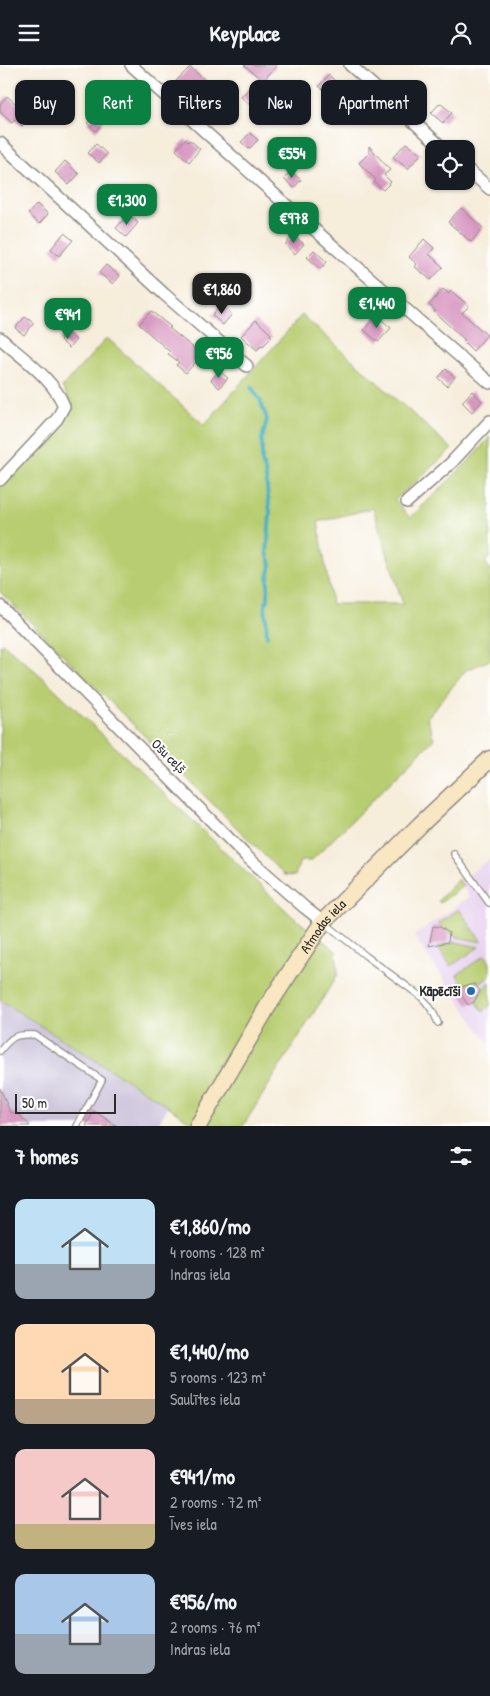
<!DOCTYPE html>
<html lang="en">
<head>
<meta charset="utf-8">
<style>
  :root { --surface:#171b24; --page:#242831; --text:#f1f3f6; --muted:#9ea1a6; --accent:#0b8043 }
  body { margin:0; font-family:"Patrick Hand",sans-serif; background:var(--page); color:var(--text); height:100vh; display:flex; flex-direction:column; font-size:19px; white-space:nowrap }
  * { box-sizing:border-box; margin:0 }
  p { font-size:16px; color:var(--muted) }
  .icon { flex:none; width:28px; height:28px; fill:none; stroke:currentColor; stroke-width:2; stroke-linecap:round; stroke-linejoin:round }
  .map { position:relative; height:1061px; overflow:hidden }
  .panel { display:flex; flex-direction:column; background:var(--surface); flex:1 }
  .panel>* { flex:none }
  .banner { position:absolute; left:15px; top:15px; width:460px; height:45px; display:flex; gap:10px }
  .fabs { position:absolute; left:425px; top:75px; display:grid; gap:10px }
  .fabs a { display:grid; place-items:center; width:50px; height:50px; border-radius:10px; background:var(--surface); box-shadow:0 1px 4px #0004; font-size:25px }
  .scale { position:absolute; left:15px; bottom:12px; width:101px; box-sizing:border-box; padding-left:5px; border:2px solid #2b2b2b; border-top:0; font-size:14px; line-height:18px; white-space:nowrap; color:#2b2b2b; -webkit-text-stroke:4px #fff; paint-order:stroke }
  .price { position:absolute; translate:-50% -42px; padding:0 11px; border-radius:10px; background:var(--accent); color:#fff; font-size:16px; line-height:32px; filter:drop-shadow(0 1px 2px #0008) }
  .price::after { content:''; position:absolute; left:50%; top:30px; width:15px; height:11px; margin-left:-8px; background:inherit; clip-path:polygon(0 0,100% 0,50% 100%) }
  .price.on { background:#222; color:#fff }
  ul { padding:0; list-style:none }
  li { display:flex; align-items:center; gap:15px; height:125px; padding:0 15px }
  li span { display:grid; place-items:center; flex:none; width:140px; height:100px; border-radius:10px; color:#555 }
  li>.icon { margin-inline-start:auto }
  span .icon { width:60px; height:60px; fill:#fffc; stroke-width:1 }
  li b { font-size:21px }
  h2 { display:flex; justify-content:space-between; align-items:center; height:60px; padding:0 15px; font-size:21px }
  .pill { padding:0 18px; border-radius:10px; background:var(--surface); box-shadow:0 1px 4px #0004; font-size:18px; line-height:45px }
  .pill.on { background:var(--accent); color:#fff }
  header { display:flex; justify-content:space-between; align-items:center; height:65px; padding:0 15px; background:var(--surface); font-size:22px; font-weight:800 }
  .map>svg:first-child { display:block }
  .built { fill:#e7d2ef }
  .industrial { fill:#c8bfd8 }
  .green { fill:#b8cd71; stroke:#727c4e; fill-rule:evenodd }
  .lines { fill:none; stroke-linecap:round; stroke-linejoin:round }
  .stream { stroke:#3dacb9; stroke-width:4 }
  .building { fill:#d795c0 }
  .lane-casing { stroke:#908c83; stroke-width:8 }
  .street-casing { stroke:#908c83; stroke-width:14 }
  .secondary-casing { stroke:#908c83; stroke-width:19 }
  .lane { stroke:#fff; stroke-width:5.5 }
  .street { stroke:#fff; stroke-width:11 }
  .secondary { stroke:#f9e7c3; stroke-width:16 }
  .poi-dot { fill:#1f6fb2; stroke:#fff; stroke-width:2 }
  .labels { text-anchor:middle; stroke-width:4; stroke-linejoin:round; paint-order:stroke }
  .street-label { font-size:14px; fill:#2b2b2b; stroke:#fff }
  .poi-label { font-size:14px; font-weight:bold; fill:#2b2b2b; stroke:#fff; text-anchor:end }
</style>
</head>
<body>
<header><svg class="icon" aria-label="menu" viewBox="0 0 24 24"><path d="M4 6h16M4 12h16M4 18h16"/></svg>Keyplace<svg class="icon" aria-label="person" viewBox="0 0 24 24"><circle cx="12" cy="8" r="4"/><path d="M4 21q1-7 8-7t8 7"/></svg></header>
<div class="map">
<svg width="490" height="1061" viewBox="0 0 490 1061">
  <rect width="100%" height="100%" fill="#fff"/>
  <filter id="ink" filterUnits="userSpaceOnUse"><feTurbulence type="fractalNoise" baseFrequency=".02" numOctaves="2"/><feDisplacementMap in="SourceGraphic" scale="10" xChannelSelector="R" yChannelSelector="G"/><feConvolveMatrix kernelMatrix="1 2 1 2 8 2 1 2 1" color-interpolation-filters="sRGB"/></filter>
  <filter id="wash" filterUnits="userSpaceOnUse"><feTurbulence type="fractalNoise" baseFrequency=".0096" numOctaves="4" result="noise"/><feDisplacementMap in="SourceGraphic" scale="20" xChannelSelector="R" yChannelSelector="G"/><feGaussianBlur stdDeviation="1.12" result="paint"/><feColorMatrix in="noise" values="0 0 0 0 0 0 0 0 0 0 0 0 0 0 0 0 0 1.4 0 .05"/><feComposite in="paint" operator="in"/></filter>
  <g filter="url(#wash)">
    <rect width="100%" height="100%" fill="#f6eddb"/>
    <polygon class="built" points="490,794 490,980 414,871 469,832 459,816"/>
    <polygon class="industrial" points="0,935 168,1041 157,1061 0,1061"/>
    <g class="green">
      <path d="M302,250L452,384L395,435L410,453L468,397L490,372V492L485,497L490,505V595L466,605L427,653L434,674L311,796H300L295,811L284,810L0,527V423L74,343L62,322L107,273L204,360ZM373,443L403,539H332L318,457Z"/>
      <polygon points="2,578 39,609 292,851 336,886 338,909 243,1061 196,1061 168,1041 0,935 0,581"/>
      <polygon points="458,814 463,821 440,838 438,836"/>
      <polygon points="459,844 482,877 457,872 438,859"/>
      <polygon points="456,877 479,882 451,901 438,882"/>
      <polygon points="485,890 490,898 490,911 483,916 463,920 457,910"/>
      <polygon points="490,917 490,941 483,946 476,936 485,921"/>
    </g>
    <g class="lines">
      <polyline class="stream" points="251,322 260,335 267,354 262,374 262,397 265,406 270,448 267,488 271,500 268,513 268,536 265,538 267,571"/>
    </g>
    <g id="blocks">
      <g class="building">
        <polygon points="244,0 277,0 263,16"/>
        <polygon points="190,2 213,22 197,39 180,24 183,22 176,16"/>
        <polygon points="329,10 336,17 327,27 319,21"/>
        <polygon points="127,15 137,23 125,37 116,29"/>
        <polygon points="254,18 263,27 250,40 241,32"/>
        <polygon points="7,31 16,39 20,35 33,47 22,61 15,55 12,58 0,47 0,39"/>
        <polygon points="440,38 452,48 443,58 431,48"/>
        <polygon points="95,50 103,58 96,66 87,58"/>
        <polygon points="250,68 258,75 249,84 241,77"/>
        <polygon points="185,74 188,77 190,75 200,84 189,97 176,85"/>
        <polygon points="406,78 421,89 408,104 393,92"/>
        <polygon points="96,79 107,89 99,98 88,88"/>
        <polygon points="369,81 390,105 384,110 391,117 383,125 374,117 376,115 359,98 369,88"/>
        <polygon points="65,96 79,109 69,120 55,107"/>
        <polygon points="291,106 301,115 294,123 284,114"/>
        <polygon points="37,139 48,149 39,159 28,149"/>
        <polygon points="461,143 483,163 471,177 448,157"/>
        <polygon points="128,149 138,158 126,172 116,163"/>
        <polygon points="64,168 73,175 59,191 51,184"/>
        <polygon points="293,170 304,179 295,189 285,180"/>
        <polygon points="424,174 434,183 429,189 443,202 431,215 415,202 417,199 409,192"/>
        <polygon points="314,185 327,197 320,204 307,192"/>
        <polygon points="106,200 120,211 113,219 99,208"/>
        <polygon points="443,224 449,229 451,226 469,241 462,248 487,270 473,286 463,276 465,275 434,247 436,246 429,240"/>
        <polygon points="221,240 232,249 223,260 212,250"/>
        <polygon points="151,246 171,262 169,263 202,290 186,308 176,300 179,297 168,289 170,287 139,259"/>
        <polygon points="376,250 391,263 378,277 364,265"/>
        <polygon points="25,252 34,258 24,270 15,263"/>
        <polygon points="256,255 271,269 270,270 272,272 263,281 262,280 257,285 241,271"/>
        <polygon points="67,267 76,275 69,283 60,275"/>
        <polygon points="446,304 455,312 447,321 438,313"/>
        <polygon points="219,306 228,313 219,323 211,315"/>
        <polygon points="472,326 482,336 472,347 462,337"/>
        <polygon points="433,861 440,862 449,868 448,877 429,881"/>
        <polygon points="475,919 480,926 474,937 468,940 458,925 464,921"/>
        <polygon points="0,1023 10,1047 20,1050 30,1061 0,1061"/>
        <polygon points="94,1046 117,1061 86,1061"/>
      </g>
    </g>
  </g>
  <g filter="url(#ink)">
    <use href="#blocks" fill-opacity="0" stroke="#908c83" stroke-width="1"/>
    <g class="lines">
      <defs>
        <g id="lane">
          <polyline points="454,789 489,838"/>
          <path d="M325,858L366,891L420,931C429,939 434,947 438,958"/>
          <path d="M0,986C12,971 15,969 35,970L102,1015L77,1061"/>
        </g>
        <g id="street">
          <polyline points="131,0 284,138 490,318"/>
          <polyline points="350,0 444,84"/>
          <polyline points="0,78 164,229 247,301"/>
          <polyline points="466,103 490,124"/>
          <path d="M0,273C22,293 53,313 64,341L57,354L0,415"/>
          <polyline points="407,437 451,398 490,356"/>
          <polyline points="0,541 246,791 304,842 323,857"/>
        </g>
        <g id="secondary">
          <path id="s1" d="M198,1061L269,939L323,857L421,759L490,694"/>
        </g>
      </defs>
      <use href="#lane" class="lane-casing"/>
      <use href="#street" class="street-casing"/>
      <use href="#secondary" class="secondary-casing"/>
      <use href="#lane" class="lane"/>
      <use href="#street" class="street"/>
      <use href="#secondary" class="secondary"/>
    </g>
  </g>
  <circle class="poi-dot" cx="471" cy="926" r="5"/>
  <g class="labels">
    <g class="street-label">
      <text transform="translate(169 691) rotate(45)" y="5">Ošu ceļš</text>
      <text dy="5" stroke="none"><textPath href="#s1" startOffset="236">Atmodas iela</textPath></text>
    </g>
    <g class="poi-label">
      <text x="461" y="931">Kāpēcīši</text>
    </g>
  </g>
</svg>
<div class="fabs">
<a><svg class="icon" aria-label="locate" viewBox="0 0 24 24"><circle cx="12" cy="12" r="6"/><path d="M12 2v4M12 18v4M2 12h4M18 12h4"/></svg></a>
</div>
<div class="scale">50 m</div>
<b class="price" style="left:292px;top:114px">€554</b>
<b class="price" style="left:127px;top:161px">€1,300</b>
<b class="price" style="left:294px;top:179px">€978</b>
<b class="price on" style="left:222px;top:250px">€1,860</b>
<b class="price" style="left:377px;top:264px">€1,440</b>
<b class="price" style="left:68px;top:275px">€941</b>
<b class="price" style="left:219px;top:314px">€956</b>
<div class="banner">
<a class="pill">Buy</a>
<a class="pill on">Rent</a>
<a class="pill">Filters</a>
<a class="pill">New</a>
<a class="pill">Apartment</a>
</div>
</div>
<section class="panel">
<h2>7 homes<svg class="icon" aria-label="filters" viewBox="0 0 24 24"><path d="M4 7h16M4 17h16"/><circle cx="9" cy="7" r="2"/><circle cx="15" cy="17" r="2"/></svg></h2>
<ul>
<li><span style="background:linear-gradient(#bfe0f5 65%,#9aa5b1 0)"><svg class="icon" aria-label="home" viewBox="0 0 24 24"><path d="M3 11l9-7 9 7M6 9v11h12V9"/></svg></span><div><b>€1,860/mo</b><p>4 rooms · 128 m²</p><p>Indras iela</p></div></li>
<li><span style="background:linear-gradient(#ffd9b3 75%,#b9a48a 0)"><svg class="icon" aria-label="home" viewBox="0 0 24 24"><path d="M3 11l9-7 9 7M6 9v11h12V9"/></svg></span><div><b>€1,440/mo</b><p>5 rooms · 123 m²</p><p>Saulītes iela</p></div></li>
<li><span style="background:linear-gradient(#f6c9c9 75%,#c2b280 0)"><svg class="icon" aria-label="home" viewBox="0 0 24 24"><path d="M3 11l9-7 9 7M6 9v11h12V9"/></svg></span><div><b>€941/mo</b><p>2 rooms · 72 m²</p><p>Īves iela</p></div></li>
<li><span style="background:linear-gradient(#a9c7e8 60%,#9aa5b1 0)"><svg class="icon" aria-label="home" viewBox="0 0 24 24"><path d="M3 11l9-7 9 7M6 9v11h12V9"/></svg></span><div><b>€956/mo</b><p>2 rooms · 76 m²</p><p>Indras iela</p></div></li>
</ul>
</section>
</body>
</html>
